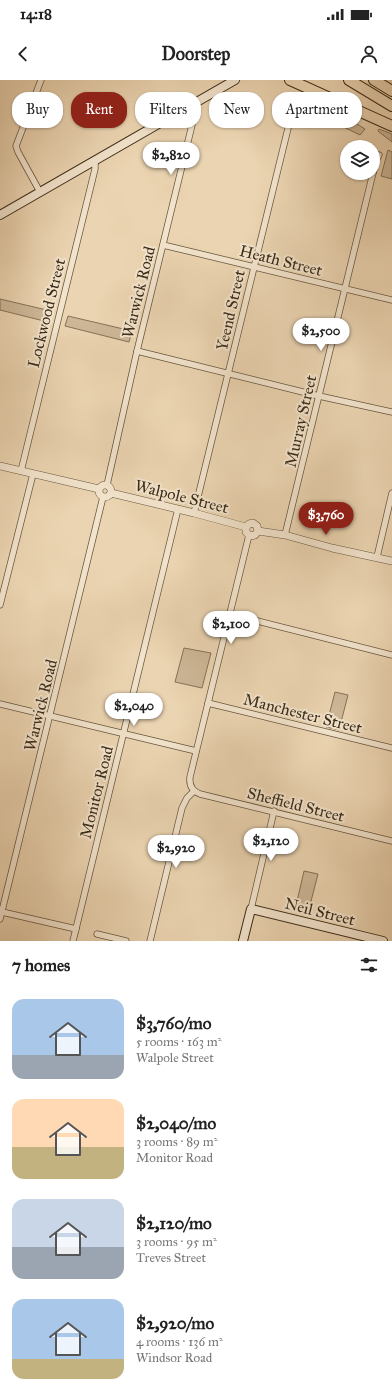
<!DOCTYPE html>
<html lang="en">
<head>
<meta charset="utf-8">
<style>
  :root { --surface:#fff; --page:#f6f6f6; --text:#222; --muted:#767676; --accent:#8f2418 }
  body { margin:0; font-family:"IM FELL Great Primer",serif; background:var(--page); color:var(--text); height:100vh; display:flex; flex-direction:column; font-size:15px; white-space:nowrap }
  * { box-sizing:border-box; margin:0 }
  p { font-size:13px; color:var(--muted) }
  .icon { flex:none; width:22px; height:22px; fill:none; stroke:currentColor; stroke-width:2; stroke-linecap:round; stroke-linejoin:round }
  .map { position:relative; height:861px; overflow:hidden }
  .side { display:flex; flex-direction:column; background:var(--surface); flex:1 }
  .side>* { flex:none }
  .hud { position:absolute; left:12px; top:12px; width:368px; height:36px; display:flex; gap:8px }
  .buttons { position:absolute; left:340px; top:60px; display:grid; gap:8px }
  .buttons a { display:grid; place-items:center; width:40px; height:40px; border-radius:50%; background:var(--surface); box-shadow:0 1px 3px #0004; font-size:20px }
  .price { position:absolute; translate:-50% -34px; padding:0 9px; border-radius:14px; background:#fff; color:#222; font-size:13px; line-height:26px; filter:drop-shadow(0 1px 2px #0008) }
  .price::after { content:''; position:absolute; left:50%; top:24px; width:12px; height:9px; margin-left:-6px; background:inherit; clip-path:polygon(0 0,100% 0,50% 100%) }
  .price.on { background:var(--accent); color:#fff }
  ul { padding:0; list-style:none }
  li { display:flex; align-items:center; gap:12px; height:100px; padding:0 12px }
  li span { display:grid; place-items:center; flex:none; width:112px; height:80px; border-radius:12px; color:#555 }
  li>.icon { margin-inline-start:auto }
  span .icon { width:48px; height:48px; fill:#fffc; stroke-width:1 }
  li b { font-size:17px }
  h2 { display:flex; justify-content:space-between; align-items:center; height:48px; padding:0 12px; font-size:17px }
  .pill { padding:0 14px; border-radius:16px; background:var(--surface); box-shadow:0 1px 3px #0004; font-size:14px; line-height:36px }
  .pill.on { background:var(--accent); color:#fff }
  .status { display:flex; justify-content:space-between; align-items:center; height:28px; padding:0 20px; background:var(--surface); direction:ltr }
  .status svg { height:11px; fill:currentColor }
  header { display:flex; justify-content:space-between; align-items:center; height:52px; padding:0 12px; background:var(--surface); font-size:18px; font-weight:700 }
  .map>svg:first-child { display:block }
  .green { fill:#cdb797; stroke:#847258 }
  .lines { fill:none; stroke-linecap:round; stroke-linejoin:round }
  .minor-casing { stroke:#67563e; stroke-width:7 }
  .tertiary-casing { stroke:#67563e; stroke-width:8 }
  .secondary-casing { stroke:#3b2c18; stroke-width:10 }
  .motorway-casing { stroke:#3b2c18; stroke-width:12 }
  .minor { stroke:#f2e3cc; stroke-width:5.5 }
  .tertiary { stroke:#f2e3cc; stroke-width:7 }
  .secondary { stroke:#f2e3cc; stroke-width:8 }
  .motorway { stroke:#ebd4b1; stroke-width:10 }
  .labels { text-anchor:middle; stroke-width:4; stroke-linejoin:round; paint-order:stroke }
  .street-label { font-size:16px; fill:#3b2c18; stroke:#f2e3cc }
</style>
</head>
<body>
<div class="status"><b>14:18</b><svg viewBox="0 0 49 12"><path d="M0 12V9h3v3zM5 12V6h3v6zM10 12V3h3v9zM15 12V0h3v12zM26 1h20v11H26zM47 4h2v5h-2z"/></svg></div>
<header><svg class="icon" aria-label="back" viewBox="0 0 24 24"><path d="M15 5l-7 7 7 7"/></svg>Doorstep<svg class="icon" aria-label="person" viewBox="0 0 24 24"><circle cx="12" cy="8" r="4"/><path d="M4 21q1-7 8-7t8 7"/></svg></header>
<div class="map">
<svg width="392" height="861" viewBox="0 0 392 861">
  <rect width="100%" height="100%" fill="#ebd4b1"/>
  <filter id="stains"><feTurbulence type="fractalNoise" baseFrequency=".005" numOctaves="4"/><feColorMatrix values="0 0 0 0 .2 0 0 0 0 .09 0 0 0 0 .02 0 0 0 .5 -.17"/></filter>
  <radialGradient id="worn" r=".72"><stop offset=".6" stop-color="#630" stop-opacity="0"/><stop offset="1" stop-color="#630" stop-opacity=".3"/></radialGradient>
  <g class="green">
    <polygon points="322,25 337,32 365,49 360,55 319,35"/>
    <polygon points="379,49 392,54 392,62 378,51"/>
    <polygon points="388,70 392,72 392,99 381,96"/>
    <polygon points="0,219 51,231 48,242 0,230"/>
    <polygon points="68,236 132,251 129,262 65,246"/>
    <polygon points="184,568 211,573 202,608 175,602"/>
    <polygon points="335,612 348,615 339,650 326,647"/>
    <polygon points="304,791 318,794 308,833 295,830"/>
  </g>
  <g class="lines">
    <defs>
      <g id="minor">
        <polyline points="373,93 376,81 379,75"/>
        <polyline points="40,112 18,72 16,66 41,0"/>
        <polyline points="163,165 392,220"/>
        <polyline points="137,271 319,316 392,332"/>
        <polyline points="21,391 95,89 95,80"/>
        <polyline points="107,405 137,271 192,45 193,34 190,25"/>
        <polyline points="194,433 292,32"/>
        <path d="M249,455L190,697C189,705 192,711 200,714L392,761"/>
        <polyline points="285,455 373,93"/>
        <polyline points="377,477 392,413"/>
        <polyline points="0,525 33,394"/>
        <polyline points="230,534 392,575"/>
        <polyline points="208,623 392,668"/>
        <polyline points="0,624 196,671"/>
        <polyline points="251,829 274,731"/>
        <polyline points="2,832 76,849"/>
        <polyline points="0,839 103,417"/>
        <polyline points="97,854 126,861"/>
        <polyline points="73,861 178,429"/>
        <polyline points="150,861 182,728 187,718 194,711"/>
      </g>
      <g id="tertiary">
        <polyline points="0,386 99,409"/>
        <circle cx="105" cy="411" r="6"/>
        <polyline points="111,413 194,433 246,447"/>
        <polyline points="246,447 246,452 250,456 255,455 258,451"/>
        <polyline points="246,447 249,444 253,443 257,446 258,451"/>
        <polyline points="258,451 285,455 332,468 392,481"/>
      </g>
      <g id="secondary">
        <polyline points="0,135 235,0"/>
        <polyline points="243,861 251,829 383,861"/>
      </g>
      <g id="motorway">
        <polyline points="290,0 392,46"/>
        <polyline points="349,0 392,26"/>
        <polyline points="374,0 392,11"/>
      </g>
    </defs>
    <use href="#minor" class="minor-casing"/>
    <use href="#tertiary" class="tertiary-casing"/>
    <use href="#secondary" class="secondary-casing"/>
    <use href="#motorway" class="motorway-casing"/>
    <use href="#minor" class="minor"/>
    <use href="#tertiary" class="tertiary"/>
    <use href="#secondary" class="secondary"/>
    <use href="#motorway" class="motorway"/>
  </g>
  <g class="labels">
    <g class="street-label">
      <text transform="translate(281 180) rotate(14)" y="6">Heath Street</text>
      <text transform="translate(138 212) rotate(-76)" y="6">Warwick Road</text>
      <text transform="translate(230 230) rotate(-77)" y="6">Yeend Street</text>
      <text transform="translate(46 233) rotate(-76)" y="6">Lockwood Street</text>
      <text transform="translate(300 341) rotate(-77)" y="6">Murray Street</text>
      <text transform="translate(182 416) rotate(14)" y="6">Walpole Street</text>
      <text transform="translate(40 625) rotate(-76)" y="6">Warwick Road</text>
      <text transform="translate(303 633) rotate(14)" y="6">Manchester Street</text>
      <text transform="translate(96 712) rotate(-76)" y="6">Monitor Road</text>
      <text transform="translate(296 724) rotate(14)" y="6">Sheffield Street</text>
      <text transform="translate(320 831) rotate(14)" y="6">Neil Street</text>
    </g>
  </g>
  <rect width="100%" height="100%" filter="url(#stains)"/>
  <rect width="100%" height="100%" fill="url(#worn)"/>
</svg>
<div class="buttons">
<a><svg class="icon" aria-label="layers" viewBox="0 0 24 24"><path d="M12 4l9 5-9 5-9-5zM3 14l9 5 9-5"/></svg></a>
</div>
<b class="price" style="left:171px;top:96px">$2,820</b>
<b class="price" style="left:321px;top:272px">$2,500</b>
<b class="price on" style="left:326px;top:456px">$3,760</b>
<b class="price" style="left:231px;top:565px">$2,100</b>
<b class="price" style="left:134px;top:647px">$2,040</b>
<b class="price" style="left:271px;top:782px">$2,120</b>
<b class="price" style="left:176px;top:789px">$2,920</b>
<div class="hud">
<a class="pill">Buy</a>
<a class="pill on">Rent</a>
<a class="pill">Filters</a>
<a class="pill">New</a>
<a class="pill">Apartment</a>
</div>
</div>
<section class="side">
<h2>7 homes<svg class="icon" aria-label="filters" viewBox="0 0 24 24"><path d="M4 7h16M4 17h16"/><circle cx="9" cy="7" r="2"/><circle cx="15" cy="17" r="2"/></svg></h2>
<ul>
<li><span style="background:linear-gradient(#a9c7e8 70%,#9aa5b1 0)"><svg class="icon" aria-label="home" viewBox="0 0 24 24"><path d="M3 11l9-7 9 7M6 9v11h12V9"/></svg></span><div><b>$3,760/mo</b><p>5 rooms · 163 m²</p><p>Walpole Street</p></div></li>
<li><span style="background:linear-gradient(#ffd9b3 60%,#c2b280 0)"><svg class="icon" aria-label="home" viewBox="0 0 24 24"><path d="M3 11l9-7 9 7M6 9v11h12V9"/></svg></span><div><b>$2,040/mo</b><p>3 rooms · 89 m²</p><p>Monitor Road</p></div></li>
<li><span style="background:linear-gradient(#c9d6e8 60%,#9aa5b1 0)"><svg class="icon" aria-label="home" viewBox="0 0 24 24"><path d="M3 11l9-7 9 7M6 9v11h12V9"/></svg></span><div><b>$2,120/mo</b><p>3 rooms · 95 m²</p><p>Treves Street</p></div></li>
<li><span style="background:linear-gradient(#a9c7e8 75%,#c2b280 0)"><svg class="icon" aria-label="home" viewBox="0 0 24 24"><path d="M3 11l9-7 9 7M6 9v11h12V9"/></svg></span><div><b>$2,920/mo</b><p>4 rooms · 136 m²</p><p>Windsor Road</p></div></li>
</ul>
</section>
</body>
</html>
